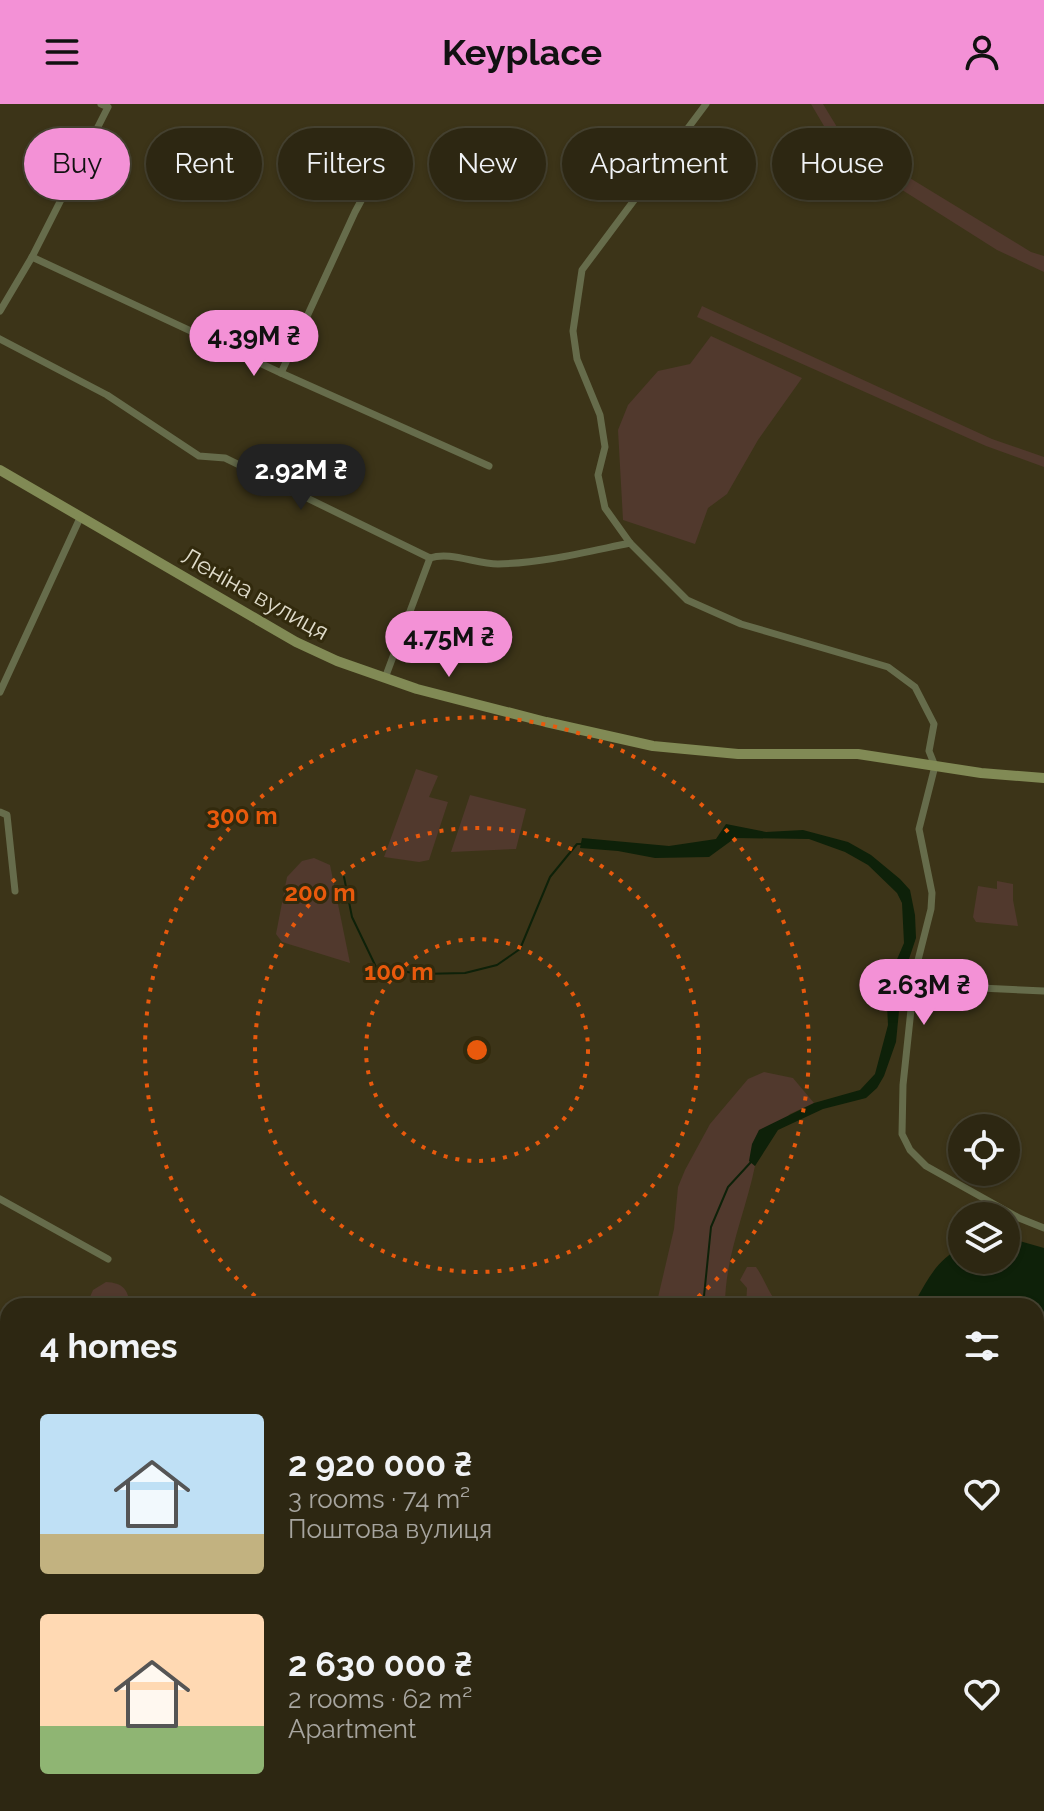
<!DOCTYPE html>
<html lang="en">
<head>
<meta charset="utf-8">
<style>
  :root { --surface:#2d2712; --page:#352f1b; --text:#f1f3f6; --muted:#a7a59f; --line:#484432; --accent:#f391d6 }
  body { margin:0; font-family:Raleway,sans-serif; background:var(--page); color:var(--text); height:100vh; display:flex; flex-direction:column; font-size:30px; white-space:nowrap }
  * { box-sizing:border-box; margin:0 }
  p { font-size:26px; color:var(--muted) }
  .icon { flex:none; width:44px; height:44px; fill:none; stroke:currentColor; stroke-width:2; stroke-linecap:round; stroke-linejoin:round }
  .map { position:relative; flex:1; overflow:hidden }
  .side { position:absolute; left:0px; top:1194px; width:1044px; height:514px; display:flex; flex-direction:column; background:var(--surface); border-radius:24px 24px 0 0; box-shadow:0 2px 6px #0004,0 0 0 2px var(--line) }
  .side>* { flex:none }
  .top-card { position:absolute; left:24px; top:24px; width:996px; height:72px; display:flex; gap:16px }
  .controls { position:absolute; left:948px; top:1010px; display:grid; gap:16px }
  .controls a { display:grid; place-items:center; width:72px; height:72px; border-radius:50%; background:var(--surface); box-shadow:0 2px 6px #0004,0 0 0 2px var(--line); font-size:40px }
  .price { position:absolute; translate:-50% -68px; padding:0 18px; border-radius:28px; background:var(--accent); color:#111; font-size:26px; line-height:52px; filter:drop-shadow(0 2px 4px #0008) }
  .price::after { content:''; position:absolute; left:50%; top:48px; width:24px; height:18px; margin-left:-12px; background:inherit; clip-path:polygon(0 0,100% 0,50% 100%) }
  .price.on { background:#222; color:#fff }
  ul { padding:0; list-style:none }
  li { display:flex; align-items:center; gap:24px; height:200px; padding:0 40px }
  li span { display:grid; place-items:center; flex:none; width:224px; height:160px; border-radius:8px; color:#555 }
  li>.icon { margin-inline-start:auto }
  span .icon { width:96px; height:96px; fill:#fffc; stroke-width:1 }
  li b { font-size:34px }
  h2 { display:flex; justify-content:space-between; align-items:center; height:96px; padding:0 40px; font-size:34px }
  .chip { padding:0 28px; border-radius:36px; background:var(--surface); box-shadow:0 2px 6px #0004,0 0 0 2px var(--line); font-size:28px; line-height:72px }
  .chip.on { background:var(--accent); color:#111 }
  header { display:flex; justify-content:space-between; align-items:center; height:104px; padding:0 40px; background:var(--accent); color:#111; font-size:36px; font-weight:700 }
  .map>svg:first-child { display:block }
  .green { fill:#51392d }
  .water { fill:#0e2109 }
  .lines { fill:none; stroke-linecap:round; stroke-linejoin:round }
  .stream { stroke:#0e2109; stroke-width:2 }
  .street { stroke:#666c4b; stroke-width:7 }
  .secondary { stroke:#818a55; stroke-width:10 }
  .rail { stroke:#9c9781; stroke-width:2; stroke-dasharray:4 8; stroke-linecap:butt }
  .ring { fill:none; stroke:#e8590c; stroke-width:4; stroke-dasharray:4 8 }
  .labels { text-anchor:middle; stroke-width:6; stroke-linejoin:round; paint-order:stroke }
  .street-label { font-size:24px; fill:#dfdbca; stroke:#322a0d }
  .centre { fill:#e8590c; stroke:#322a0d; stroke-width:4 }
  .ring-label { font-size:24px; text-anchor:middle; font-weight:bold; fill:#e8590c; stroke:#322a0d; stroke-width:6; stroke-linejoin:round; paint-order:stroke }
</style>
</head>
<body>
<header><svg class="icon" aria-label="menu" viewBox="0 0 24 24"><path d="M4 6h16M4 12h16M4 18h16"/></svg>Keyplace<svg class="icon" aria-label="person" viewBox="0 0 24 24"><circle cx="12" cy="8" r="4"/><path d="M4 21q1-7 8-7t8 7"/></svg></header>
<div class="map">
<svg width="1044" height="1707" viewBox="0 0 1044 1707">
  <rect width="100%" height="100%" fill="#3c3418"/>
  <g class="green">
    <polygon points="811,0 823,0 840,28 859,43 1031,148 1044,152 1044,168 997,146 850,53 834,39"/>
    <polygon points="702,202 992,335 1044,353 1044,363 986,342 697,213"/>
    <polygon points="711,232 802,274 758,336 727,390 708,404 695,440 623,416 618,326 628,301 658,267 690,260"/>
    <polygon points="416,665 438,672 429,693 448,698 429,756 419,758 384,753"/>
    <polygon points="470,691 526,705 516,745 451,748"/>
    <polygon points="314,754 330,761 350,859 282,838 276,830 287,773 302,757"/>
    <polygon points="997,777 1013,780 1013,796 1018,822 976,818 973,813 978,782 997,785"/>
    <path d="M764,968L793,974L814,999L790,1010L749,1057L755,1062C745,1110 725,1152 725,1202H656L674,1125L678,1083L685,1066L710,1020L748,975Z"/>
    <path d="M747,1163H756C765,1175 770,1194 781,1202H746L747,1184L740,1176Z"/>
    <path d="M106,1178C123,1179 128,1185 130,1202H86L93,1186Z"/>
    <polygon points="1036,1491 1044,1499 1044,1707 996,1707 992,1700 1036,1700"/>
    <polygon points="242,1700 527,1700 564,1707 278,1707"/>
    <polygon points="604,1700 718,1700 749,1707 642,1707"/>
  </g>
  <g class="water">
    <polygon points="726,720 766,728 803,726 848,738 871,751 900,775 910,786 915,811 916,834 902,876 896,938 884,972 877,984 866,994 823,1005 778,1026 755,1062 749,1057 752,1040 759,1026 814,999 860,986 875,970 888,921 886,881 904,839 902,799 897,789 868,761 845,748 809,735 735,734 709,753 655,754 618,747 580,744 582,734 669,742 716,735"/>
    <path d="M1006,1133L1044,1144V1451L1041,1455L1044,1458V1497L1036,1489V1202H928L916,1196C929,1173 938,1155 962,1143V1156H1006Z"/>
  </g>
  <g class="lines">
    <g class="stream">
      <polyline points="344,773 352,813 376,863 420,870 465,869 497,861 520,845 550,773 577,740 581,740"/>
      <polyline points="703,1202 711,1123 728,1083 751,1058"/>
    </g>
    <g class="street">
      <polyline points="706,0 582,166 573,227 577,255 600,311 605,343 598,371 605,404 630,439 687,496 741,520 888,563 915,583 934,620 929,647 935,662 919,725 932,789 931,805 915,868 903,981 902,1030 910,1046 926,1062 1019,1114 1044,1124"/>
      <polyline points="32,153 281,269 489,362"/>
      <polyline points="0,207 32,153 108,3 101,0"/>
      <path d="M0,235L107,291L199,352L225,354L430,454C450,447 476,460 498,460C543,459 586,448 630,439"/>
      <polyline points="281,269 355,108 382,58"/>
      <polyline points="385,574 430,454"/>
      <polyline points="0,588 80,414"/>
      <polyline points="0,708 7,711 15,787"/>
      <polyline points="915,868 937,882 1044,887"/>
      <polyline points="0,1095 108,1155"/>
    </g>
    <polyline class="secondary" points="0,366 296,538 337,557 417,585 546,618 653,642 738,650 858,650 981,669 1044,674"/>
    <g class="rail">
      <polyline points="0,1673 8,1675"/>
      <polyline points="115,1700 183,1707"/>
      <polyline points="0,1703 12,1700"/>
    </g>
  </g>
  <g class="ring">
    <circle cx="477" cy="946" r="111"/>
    <circle cx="477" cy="946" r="222"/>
    <path d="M264 1200A332 332 0 1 1 690 1200"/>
  </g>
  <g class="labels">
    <g class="street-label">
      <text transform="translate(255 490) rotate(29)" y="8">Леніна вулиця</text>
    </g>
  </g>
  <circle cx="477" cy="946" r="12" class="centre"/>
  <g class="ring-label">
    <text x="242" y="720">300 m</text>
    <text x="320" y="797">200 m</text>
    <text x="399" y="876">100 m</text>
  </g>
</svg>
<div class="controls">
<a><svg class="icon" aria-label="locate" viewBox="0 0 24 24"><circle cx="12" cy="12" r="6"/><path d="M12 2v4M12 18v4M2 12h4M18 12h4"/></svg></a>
<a><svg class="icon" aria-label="layers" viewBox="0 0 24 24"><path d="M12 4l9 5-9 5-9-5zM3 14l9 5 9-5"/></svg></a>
</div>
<b class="price" style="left:254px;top:274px">4.39M ₴</b>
<b class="price on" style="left:301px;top:408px">2.92M ₴</b>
<b class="price" style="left:449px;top:575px">4.75M ₴</b>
<b class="price" style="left:924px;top:923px">2.63M ₴</b>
<div class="top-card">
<a class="chip on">Buy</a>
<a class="chip">Rent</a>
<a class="chip">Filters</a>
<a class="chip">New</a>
<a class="chip">Apartment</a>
<a class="chip">House</a>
</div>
<section class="side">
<h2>4 homes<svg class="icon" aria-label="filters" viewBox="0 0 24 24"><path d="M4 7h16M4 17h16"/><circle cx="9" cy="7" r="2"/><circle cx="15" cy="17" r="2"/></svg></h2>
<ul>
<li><span style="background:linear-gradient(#bfe0f5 75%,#c2b280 0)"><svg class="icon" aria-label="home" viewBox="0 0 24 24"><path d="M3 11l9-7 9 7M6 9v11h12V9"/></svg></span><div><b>2 920 000 ₴</b><p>3 rooms · 74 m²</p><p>Поштова вулиця</p></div><svg class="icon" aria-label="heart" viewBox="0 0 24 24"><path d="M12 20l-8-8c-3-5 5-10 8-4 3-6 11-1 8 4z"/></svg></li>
<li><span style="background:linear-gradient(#ffd9b3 70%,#8fb573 0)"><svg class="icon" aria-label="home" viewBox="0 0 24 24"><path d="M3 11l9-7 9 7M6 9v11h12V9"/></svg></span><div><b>2 630 000 ₴</b><p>2 rooms · 62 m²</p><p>Apartment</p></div><svg class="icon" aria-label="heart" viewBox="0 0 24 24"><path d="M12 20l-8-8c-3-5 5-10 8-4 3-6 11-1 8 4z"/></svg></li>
</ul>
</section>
</div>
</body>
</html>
